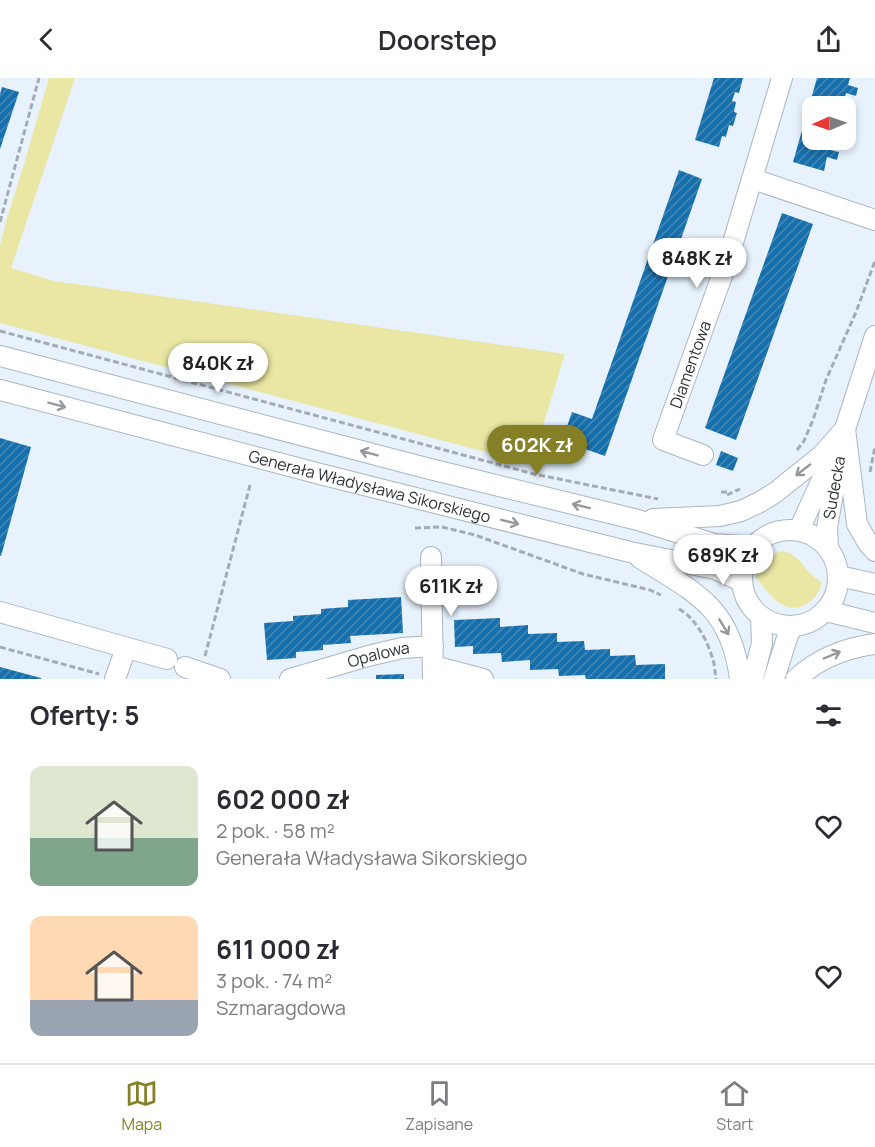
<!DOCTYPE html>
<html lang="pl">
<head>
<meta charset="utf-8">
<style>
  :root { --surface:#fff; --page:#f2f2f3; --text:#2b2b33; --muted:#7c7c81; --line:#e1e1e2; --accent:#857f26 }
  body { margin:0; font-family:Manrope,sans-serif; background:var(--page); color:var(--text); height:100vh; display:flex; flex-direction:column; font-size:22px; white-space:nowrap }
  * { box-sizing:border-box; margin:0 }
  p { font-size:20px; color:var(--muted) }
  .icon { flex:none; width:33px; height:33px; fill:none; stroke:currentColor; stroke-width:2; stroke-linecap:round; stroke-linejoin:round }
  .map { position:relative; height:601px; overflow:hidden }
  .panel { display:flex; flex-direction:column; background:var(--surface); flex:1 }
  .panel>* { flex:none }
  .needle { width:39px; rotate:268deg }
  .fabs { position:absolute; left:802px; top:18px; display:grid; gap:12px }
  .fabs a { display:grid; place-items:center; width:54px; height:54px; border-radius:12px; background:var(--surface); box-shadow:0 3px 9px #0003; font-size:30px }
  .price { position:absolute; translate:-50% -51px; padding:0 14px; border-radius:21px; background:#fff; color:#222; font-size:20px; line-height:39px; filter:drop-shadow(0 2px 3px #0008) }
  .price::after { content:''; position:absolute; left:50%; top:36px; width:18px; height:14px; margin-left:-9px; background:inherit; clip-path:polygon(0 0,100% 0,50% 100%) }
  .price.active { background:var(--accent); color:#fff }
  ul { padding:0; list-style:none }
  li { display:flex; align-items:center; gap:18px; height:150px; padding:0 30px }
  li span { display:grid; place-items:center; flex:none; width:168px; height:120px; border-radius:12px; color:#555 }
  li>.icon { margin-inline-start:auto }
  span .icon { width:72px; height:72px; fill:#fffc; stroke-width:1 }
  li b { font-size:26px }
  h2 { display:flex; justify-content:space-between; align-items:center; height:72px; padding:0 30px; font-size:26px }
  header { display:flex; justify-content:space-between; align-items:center; height:78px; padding:0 30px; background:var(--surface); font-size:27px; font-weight:600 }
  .dock { display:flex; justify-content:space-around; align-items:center; height:84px; border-top:2px solid var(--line); background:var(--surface); font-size:16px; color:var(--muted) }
  .dock a { display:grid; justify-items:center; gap:3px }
  .dock .active { color:var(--accent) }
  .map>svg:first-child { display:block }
  .grass { fill:#eae7a4 }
  .building { fill:url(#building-hatch) }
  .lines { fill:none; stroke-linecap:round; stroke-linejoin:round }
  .minor-casing { stroke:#aab7c3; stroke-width:22 }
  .path { stroke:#a3acb5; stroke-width:3; stroke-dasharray:6 3; stroke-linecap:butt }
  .minor { stroke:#fff; stroke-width:20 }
  .oneway { stroke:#96989b }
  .labels { text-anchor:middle; stroke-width:6; stroke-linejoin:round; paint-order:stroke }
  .street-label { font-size:16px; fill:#2d3237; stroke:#fefefe }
</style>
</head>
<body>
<header><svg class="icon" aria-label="back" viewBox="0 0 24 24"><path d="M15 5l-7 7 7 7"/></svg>Doorstep<svg class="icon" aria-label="share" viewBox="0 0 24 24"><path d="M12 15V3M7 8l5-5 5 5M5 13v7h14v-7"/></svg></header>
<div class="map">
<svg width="875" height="601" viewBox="0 0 875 601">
  <defs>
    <pattern id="building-hatch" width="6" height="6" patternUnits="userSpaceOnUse" patternTransform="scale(1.5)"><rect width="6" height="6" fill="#1670ae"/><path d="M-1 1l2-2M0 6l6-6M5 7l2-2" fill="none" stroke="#4989b4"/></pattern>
  </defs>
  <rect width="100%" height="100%" fill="#e7f2fd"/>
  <g class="grass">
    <polygon points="49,0 75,0 11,190 54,203 565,276 531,386 0,245 0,167 7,140 25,83"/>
    <path d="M784,473C803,479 805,496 822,504C818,524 796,538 778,524C769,517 762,506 755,498C758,481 769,476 784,473Z"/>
  </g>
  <g class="building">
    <polygon points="714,0 743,0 739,15 735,14 732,23 736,24 734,34 737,35 733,48 729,47 726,59 722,58 719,69 695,62"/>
    <polygon points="817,0 850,0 848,7 858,10 856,18 846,15 842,28 813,28 813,62 833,62 830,72 839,74 837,82 827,79 824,93 793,84"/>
    <polygon points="2,9 19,14 0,71 0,16"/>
    <polygon points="679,92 702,101 605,378 562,363 572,334 592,341"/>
    <polygon points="782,135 813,146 736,362 705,350"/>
    <polygon points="0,360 31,369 1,478 0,478"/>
    <polygon points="721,373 738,380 733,393 716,387"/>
    <polygon points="401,519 403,555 350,558 351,565 323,567 323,572 296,574 296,580 267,582 264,545 293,543 293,538 321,536 321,531 348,529 348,522"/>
    <polygon points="500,540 500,549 528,547 528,556 557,555 557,564 584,563 585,572 610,571 610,578 635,577 636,587 665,586 665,601 586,601 585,597 559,598 558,591 530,592 530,582 502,584 501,575 473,576 473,568 455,569 454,542"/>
    <polygon points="0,589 41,600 41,601 0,601"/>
    <polygon points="404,596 404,601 376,601 376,597"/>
  </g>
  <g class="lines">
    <defs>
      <g id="minor">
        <polyline points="753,101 875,142"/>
        <polyline points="0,278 426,390 638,442 714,466 753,469"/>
        <path id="s1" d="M0,312L324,397L630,474L715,491L741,503"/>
        <polyline points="845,351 857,446 868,465 875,473"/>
        <path id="s2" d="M703,377L663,362L729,178L782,0"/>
        <polyline points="653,441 720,438 741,433 760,424 776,414 822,377 845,351"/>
        <circle cx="790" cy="500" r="48"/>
        <polyline points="799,452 845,351 875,258"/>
        <path id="s3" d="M828,469L827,450L839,380"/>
        <polyline points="431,479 433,601"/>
        <path d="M640,480C696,515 731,529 740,601"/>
        <polyline points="839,498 875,506"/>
        <polyline points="826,533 875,545"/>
        <polyline points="0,534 167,581"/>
        <polyline points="433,588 483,601"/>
        <polyline points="185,589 220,601"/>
        <polyline points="115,601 126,570"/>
        <path id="s4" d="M290,601L368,578L402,570L433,568"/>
        <polyline points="753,601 762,565 761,539"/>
        <polyline points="774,601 788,557 792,549"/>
        <path d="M796,601C819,580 845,570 875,566"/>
      </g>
    </defs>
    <use href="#minor" class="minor-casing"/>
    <g class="path">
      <polyline points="0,144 39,0"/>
      <polyline points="0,253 534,396 658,421"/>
      <polyline points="797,372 804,363 813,342 826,302 856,234 875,183"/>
      <polyline points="870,394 875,369"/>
      <polyline points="721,414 730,414"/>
      <polyline points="727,417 740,411"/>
      <polyline points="415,450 442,449 475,457 583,496 650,512 661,517"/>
      <path d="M679,531C696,540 708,564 713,582C715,588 715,595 716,601"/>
      <polyline points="0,569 99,596"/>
      <polyline points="205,578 250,407"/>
    </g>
    <use href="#minor" class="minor"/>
  </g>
  <defs><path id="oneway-shaft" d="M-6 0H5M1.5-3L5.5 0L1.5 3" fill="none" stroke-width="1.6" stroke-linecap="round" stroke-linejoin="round" transform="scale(1.5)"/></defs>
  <g class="oneway">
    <use href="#oneway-shaft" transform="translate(57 327) rotate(15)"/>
    <use href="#oneway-shaft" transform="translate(369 375) rotate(-165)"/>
    <use href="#oneway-shaft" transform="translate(803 392) rotate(142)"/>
    <use href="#oneway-shaft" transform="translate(581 428) rotate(-166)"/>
    <use href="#oneway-shaft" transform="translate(510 444) rotate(14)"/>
    <use href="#oneway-shaft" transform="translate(724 549) rotate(59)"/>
    <use href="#oneway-shaft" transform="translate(832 577) rotate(-23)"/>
  </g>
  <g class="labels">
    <g class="street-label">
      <text dy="6" stroke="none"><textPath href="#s2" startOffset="123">Diamentowa</textPath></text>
      <text dy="6" stroke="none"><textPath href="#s1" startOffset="382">Generała Władysława Sikorskiego</textPath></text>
      <text dy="6" stroke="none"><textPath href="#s3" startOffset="60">Sudecka</textPath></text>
      <text dy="6" stroke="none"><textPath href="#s4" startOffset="92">Opalowa</textPath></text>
    </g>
  </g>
</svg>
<div class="fabs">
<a><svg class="needle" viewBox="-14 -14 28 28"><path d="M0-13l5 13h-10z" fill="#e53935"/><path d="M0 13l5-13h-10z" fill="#7c7c81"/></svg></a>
</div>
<b class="price" style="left:697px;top:211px">848K zł</b>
<b class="price" style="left:218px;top:316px">840K zł</b>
<b class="price active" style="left:537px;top:398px">602K zł</b>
<b class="price" style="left:723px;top:508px">689K zł</b>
<b class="price" style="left:451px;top:539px">611K zł</b>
</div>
<section class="panel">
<h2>Oferty: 5<svg class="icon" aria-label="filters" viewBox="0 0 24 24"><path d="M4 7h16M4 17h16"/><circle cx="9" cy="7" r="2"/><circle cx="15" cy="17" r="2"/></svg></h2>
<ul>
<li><span style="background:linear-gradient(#dfe7d0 60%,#7fa58c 0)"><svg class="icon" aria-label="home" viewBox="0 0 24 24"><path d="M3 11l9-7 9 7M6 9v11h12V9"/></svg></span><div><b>602 000 zł</b><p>2 pok. · 58 m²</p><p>Generała Władysława Sikorskiego</p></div><svg class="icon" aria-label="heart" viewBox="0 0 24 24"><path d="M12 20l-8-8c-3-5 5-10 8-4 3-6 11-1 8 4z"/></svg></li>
<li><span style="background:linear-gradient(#ffd9b3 70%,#9aa5b1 0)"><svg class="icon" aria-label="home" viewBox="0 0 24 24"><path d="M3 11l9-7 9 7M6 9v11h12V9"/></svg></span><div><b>611 000 zł</b><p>3 pok. · 74 m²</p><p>Szmaragdowa</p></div><svg class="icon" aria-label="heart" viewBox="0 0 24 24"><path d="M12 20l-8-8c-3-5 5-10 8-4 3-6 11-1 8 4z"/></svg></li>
</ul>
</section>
<nav class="dock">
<a class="active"><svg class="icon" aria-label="map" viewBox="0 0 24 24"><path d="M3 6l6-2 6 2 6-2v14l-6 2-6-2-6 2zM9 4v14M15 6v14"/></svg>Mapa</a>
<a><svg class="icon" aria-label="saved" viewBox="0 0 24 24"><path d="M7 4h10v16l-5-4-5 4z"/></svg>Zapisane</a>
<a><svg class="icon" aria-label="home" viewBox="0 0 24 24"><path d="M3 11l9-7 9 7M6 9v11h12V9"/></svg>Start</a>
</nav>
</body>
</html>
